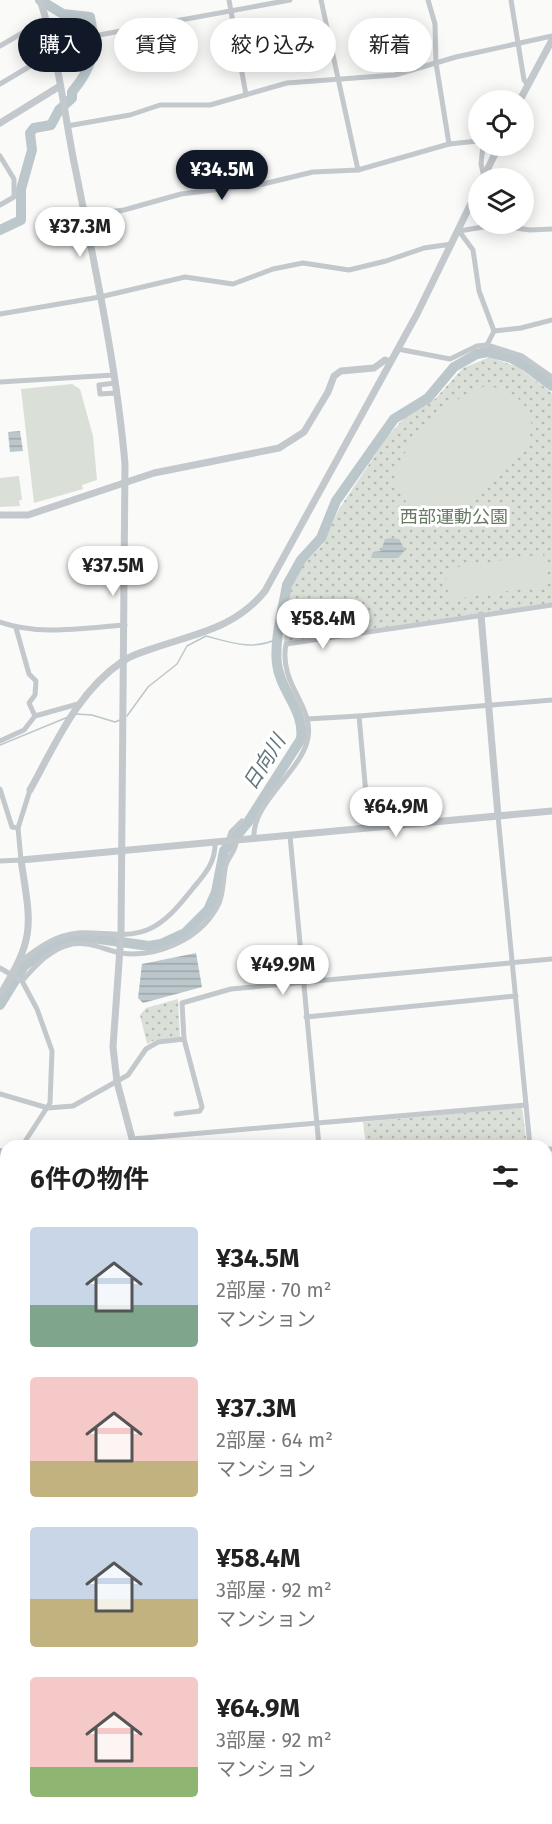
<!DOCTYPE html>
<html lang="ja">
<head>
<meta charset="utf-8">
<style>
  :root { --surface:#fff; --page:#f2f2f2; --text:#222; --muted:#767676; --accent:#111827 }
  body { margin:0; font-family:"Fira Sans","Noto Sans JP",sans-serif; background:var(--page); color:var(--text); height:100vh; display:flex; flex-direction:column; font-size:22px; white-space:nowrap }
  * { box-sizing:border-box; margin:0 }
  p { font-size:20px; color:var(--muted) }
  .icon { flex:none; width:33px; height:33px; fill:none; stroke:currentColor; stroke-width:2; stroke-linecap:round; stroke-linejoin:round }
  .map { position:relative; flex:1; overflow:hidden }
  .sheet { position:absolute; left:0px; top:1140px; width:552px; height:684px; display:flex; flex-direction:column; background:var(--surface); border-radius:18px 18px 0 0; box-shadow:0 3px 15px #0003 }
  .sheet>* { flex:none }
  .guide { position:absolute; left:18px; top:18px; width:516px; height:54px; display:flex; gap:12px }
  .controls { position:absolute; left:468px; top:90px; display:grid; gap:12px }
  .controls a { display:grid; place-items:center; width:66px; height:66px; border-radius:50%; background:var(--surface); box-shadow:0 3px 15px #0003; font-size:30px }
  .price { position:absolute; translate:-50% -51px; padding:0 14px; border-radius:21px; background:#fff; color:#222; font-size:20px; line-height:39px; filter:drop-shadow(0 2px 3px #0008) }
  .price::after { content:''; position:absolute; left:50%; top:36px; width:18px; height:14px; margin-left:-9px; background:inherit; clip-path:polygon(0 0,100% 0,50% 100%) }
  .price.selected { background:var(--accent); color:#fff }
  ul { padding:0; list-style:none }
  li { display:flex; align-items:center; gap:18px; height:150px; padding:0 30px }
  li span { display:grid; place-items:center; flex:none; width:168px; height:120px; border-radius:6px; color:#555 }
  li>.icon { margin-inline-start:auto }
  span .icon { width:72px; height:72px; fill:#fffc; stroke-width:1 }
  li b { font-size:26px }
  h2 { display:flex; justify-content:space-between; align-items:center; height:72px; padding:0 30px; font-size:26px }
  .pill { padding:0 21px; border-radius:27px; background:var(--surface); box-shadow:0 3px 15px #0003; font-size:21px; line-height:54px }
  .pill.selected { background:var(--accent); color:#fff }
  .map>svg:first-child { display:block }
  .grass { fill:url(#grass-dots) }
  .garden { fill:#dadfd7 }
  .water { fill:url(#water-rules) }
  .lines { fill:none; stroke-linecap:round; stroke-linejoin:round }
  .stream { stroke:#bbc7cb; stroke-width:1.5 }
  .river { stroke:#bbc7cb; stroke-width:10 }
  .minor { stroke:#c3c8cc; stroke-width:5 }
  .tertiary { stroke:#c3c8cc; stroke-width:7 }
  .primary { stroke:#d6dbdf; stroke-width:8 }
  .labels { text-anchor:middle; stroke-width:6; stroke-linejoin:round; paint-order:stroke }
  .park-label { font-size:18px; fill:#687a64; stroke:#fff }
  .water-label { font-size:20px; font-style:italic; fill:#60757c; stroke:#fff }
</style>
</head>
<body>
<div class="map">
<svg width="552" height="1824" viewBox="0 0 552 1824">
  <defs>
    <pattern id="grass-dots" width="8" height="8" patternUnits="userSpaceOnUse" patternTransform="scale(1.5)"><rect width="8" height="8" fill="#dadfd7"/><path d="M2 2h.1M6 6h.1" fill="none" stroke="#b4b9b4" stroke-width="1.8" stroke-linecap="round"/></pattern>
    <pattern id="water-rules" width="6" height="5" patternUnits="userSpaceOnUse" patternTransform="scale(1.5)"><rect width="6" height="5" fill="#bbc7cb"/><path d="M0 2.5h6" fill="none" stroke="#9ca6aa"/></pattern>
  </defs>
  <rect width="100%" height="100%" fill="#fafaf8"/>
  <g class="grass">
    <polygon points="490,357 518,367 552,393 552,603 284,642 288,596 295,574 323,544 339,509 388,436 406,416 435,399 463,368"/>
    <polygon points="178,999 180,1038 155,1040 147,1044 140,1015 146,1008"/>
    <polygon points="522,1107 527,1146 366,1146 363,1122"/>
  </g>
  <g class="garden">
    <polygon points="72,384 80,389 93,436 97,480 82,485 83,489 34,503 21,389"/>
    <path d="M487,386C519,389 545,417 524,449C516,463 501,474 489,485C476,497 464,513 446,516C432,518 417,514 408,504C379,471 412,442 435,420C451,405 464,391 487,386Z"/>
    <polygon points="19,476 22,500 19,500 20,506 0,507 0,478"/>
    <polygon points="543,554 548,585 449,600 445,569"/>
  </g>
  <g class="water">
    <polygon points="20,431 23,451 10,452 8,432"/>
    <polygon points="392,538 399,539 405,550 398,558 371,558 373,552 381,551 385,539"/>
    <polygon points="196,953 202,987 143,1003 138,998 142,964"/>
  </g>
  <g class="lines">
    <g class="stream">
      <polyline points="76,714 92,715 115,722 120,720"/>
      <path d="M127,716L148,687L177,664L187,646L206,636C232,643 254,651 279,638"/>
      <polyline points="0,745 68,717"/>
      <polyline points="546,1271 552,1270"/>
      <polyline points="546,1697 552,1694"/>
      <polyline points="473,1818 473,1824"/>
    </g>
    <g class="river">
      <path d="M0,230L21,220V189L32,150L30,133L34,128L51,125L59,110L72,98V92C93,67 97,49 90,17L63,14L40,0"/>
      <path d="M0,1005L24,966L61,940L85,937L149,946L161,944L185,933L208,910L216,892L224,851L248,822L301,739C305,710 280,691 277,664C274,639 283,609 287,585L301,560L321,538L336,501L394,419L428,398L454,367L477,354L488,352L511,358L527,367L552,386"/>
      <polyline points="0,1153 4,1175 0,1199"/>
    </g>
    <g class="minor">
      <polyline points="229,0 246,95"/>
      <polyline points="321,0 358,170"/>
      <polyline points="428,0 435,24 436,63 449,144"/>
      <polyline points="511,0 524,80 528,85"/>
      <polyline points="0,46 46,19"/>
      <polyline points="0,84 54,52 88,37 290,0"/>
      <polyline points="67,126 130,115 160,105 210,105 287,83 395,75 456,57 552,36"/>
      <polyline points="483,146 481,164 484,177"/>
      <polyline points="0,156 14,179 14,197 0,205"/>
      <polyline points="85,215 124,210 181,194 263,184 313,172 358,170 449,144 478,141"/>
      <polyline points="459,231 473,250 479,291 494,331 487,345"/>
      <polyline points="459,231 495,225 530,230 552,229"/>
      <polyline points="0,314 100,297 185,277 233,284 273,269 303,263 349,270 386,261 424,248 452,244"/>
      <polyline points="494,331 521,328 552,320"/>
      <polyline points="398,349 450,359 477,346 487,345 522,356 552,377"/>
      <polyline points="0,382 114,375"/>
      <polyline points="115,383 99,385 100,394 117,393"/>
      <path d="M0,622C40,636 83,628 125,625"/>
      <polyline points="16,628 29,674 36,681 35,695 29,703 35,716"/>
      <polyline points="307,719 359,716"/>
      <polyline points="0,741 24,730 35,716 78,704"/>
      <polyline points="0,789 12,827 18,828"/>
      <polyline points="498,816 530,1146"/>
      <polyline points="369,828 359,716 552,700"/>
      <polyline points="290,836 319,1146"/>
      <path d="M254,839C251,804 298,774 307,742C317,707 278,686 286,644L552,605"/>
      <polyline points="228,841 231,832 242,821"/>
      <polyline points="0,861 21,860 18,828 30,790"/>
      <path d="M21,961C38,948 55,935 78,933C101,931 124,939 147,930C167,922 181,903 194,887C206,873 216,861 215,842"/>
      <polyline points="0,968 22,981"/>
      <polyline points="306,1017 516,996"/>
      <polyline points="0,1094 48,1108 73,1106 128,1075 146,1049 158,1042 184,1039"/>
      <polyline points="176,1114 200,1111 202,1107 184,1039 182,1003 231,989 552,959"/>
      <polyline points="133,1139 526,1105"/>
      <path d="M22,1146L50,1103L52,1051L37,1009L22,981C36,965 50,949 72,944C89,941 105,950 121,953C156,958 198,940 216,909C223,898 223,882 225,869C226,858 237,851 236,841"/>
      <polyline points="546,1149 552,1149"/>
      <polyline points="5,1202 6,1195"/>
      <polyline points="546,1222 552,1222"/>
      <polyline points="546,1300 552,1303"/>
      <polyline points="0,1328 6,1322"/>
      <polyline points="546,1361 552,1358"/>
      <polyline points="546,1383 552,1392"/>
      <polyline points="0,1446 6,1446"/>
      <polyline points="546,1449 552,1452"/>
      <polyline points="546,1486 552,1483"/>
      <polyline points="0,1545 6,1545"/>
      <polyline points="546,1567 552,1569"/>
      <polyline points="0,1573 6,1573"/>
      <polyline points="0,1629 6,1623"/>
      <polyline points="546,1633 552,1622"/>
      <polyline points="0,1640 6,1649"/>
      <polyline points="0,1704 6,1700"/>
      <polyline points="0,1744 6,1762"/>
      <polyline points="159,1818 159,1824"/>
      <polyline points="4,1824 3,1807 6,1798"/>
      <polyline points="88,1824 97,1818"/>
      <polyline points="209,1824 220,1818"/>
      <polyline points="404,1824 416,1818"/>
    </g>
    <g class="tertiary">
      <path d="M40,0C57,51 63,104 73,157C93,258 116,361 125,464L121,934L113,1047L117,1082L134,1146"/>
      <polyline points="520,100 552,40"/>
      <polyline points="0,123 60,86"/>
      <polyline points="483,178 499,146"/>
      <polyline points="0,515 28,515 154,473 279,448 304,432 328,392 334,376 341,371 374,368 385,360 390,362"/>
      <polyline points="481,615 498,816"/>
      <path d="M30,790C56,743 77,692 123,661C133,654 146,651 157,647C199,633 236,627 265,591L417,314L478,189"/>
      <path d="M0,995C36,936 31,926 21,860L552,811"/>
      <polyline points="0,1373 6,1383"/>
      <polyline points="325,1818 329,1824"/>
      <polyline points="439,1818 441,1824"/>
    </g>
    <g class="primary">
      <polyline points="546,1686 552,1683"/>
      <polyline points="288,1824 299,1818"/>
    </g>
  </g>
  <g class="labels">
    <g class="park-label">
      <text x="454" y="523">西部運動公園</text>
    </g>
    <g class="water-label">
      <text transform="translate(264 762) rotate(-58)" y="7">日向川</text>
    </g>
  </g>
</svg>
<div class="controls">
<a><svg class="icon" aria-label="locate" viewBox="0 0 24 24"><circle cx="12" cy="12" r="6"/><path d="M12 2v4M12 18v4M2 12h4M18 12h4"/></svg></a>
<a><svg class="icon" aria-label="layers" viewBox="0 0 24 24"><path d="M12 4l9 5-9 5-9-5zM3 14l9 5 9-5"/></svg></a>
</div>
<b class="price selected" style="left:222px;top:201px">¥34.5M</b>
<b class="price" style="left:80px;top:258px">¥37.3M</b>
<b class="price" style="left:113px;top:597px">¥37.5M</b>
<b class="price" style="left:323px;top:650px">¥58.4M</b>
<b class="price" style="left:396px;top:838px">¥64.9M</b>
<b class="price" style="left:283px;top:996px">¥49.9M</b>
<div class="guide">
<a class="pill selected">購入</a>
<a class="pill">賃貸</a>
<a class="pill">絞り込み</a>
<a class="pill">新着</a>
</div>
<section class="sheet">
<h2>6件の物件<svg class="icon" aria-label="filters" viewBox="0 0 24 24"><path d="M4 7h16M4 17h16"/><circle cx="9" cy="7" r="2"/><circle cx="15" cy="17" r="2"/></svg></h2>
<ul>
<li><span style="background:linear-gradient(#c9d6e8 65%,#7fa58c 0)"><svg class="icon" aria-label="home" viewBox="0 0 24 24"><path d="M3 11l9-7 9 7M6 9v11h12V9"/></svg></span><div><b>¥34.5M</b><p>2部屋 · 70 m²</p><p>マンション</p></div></li>
<li><span style="background:linear-gradient(#f6c9c9 70%,#c2b280 0)"><svg class="icon" aria-label="home" viewBox="0 0 24 24"><path d="M3 11l9-7 9 7M6 9v11h12V9"/></svg></span><div><b>¥37.3M</b><p>2部屋 · 64 m²</p><p>マンション</p></div></li>
<li><span style="background:linear-gradient(#c9d6e8 60%,#c2b280 0)"><svg class="icon" aria-label="home" viewBox="0 0 24 24"><path d="M3 11l9-7 9 7M6 9v11h12V9"/></svg></span><div><b>¥58.4M</b><p>3部屋 · 92 m²</p><p>マンション</p></div></li>
<li><span style="background:linear-gradient(#f6c9c9 75%,#8fb573 0)"><svg class="icon" aria-label="home" viewBox="0 0 24 24"><path d="M3 11l9-7 9 7M6 9v11h12V9"/></svg></span><div><b>¥64.9M</b><p>3部屋 · 92 m²</p><p>マンション</p></div></li>
</ul>
</section>
</div>
</body>
</html>
